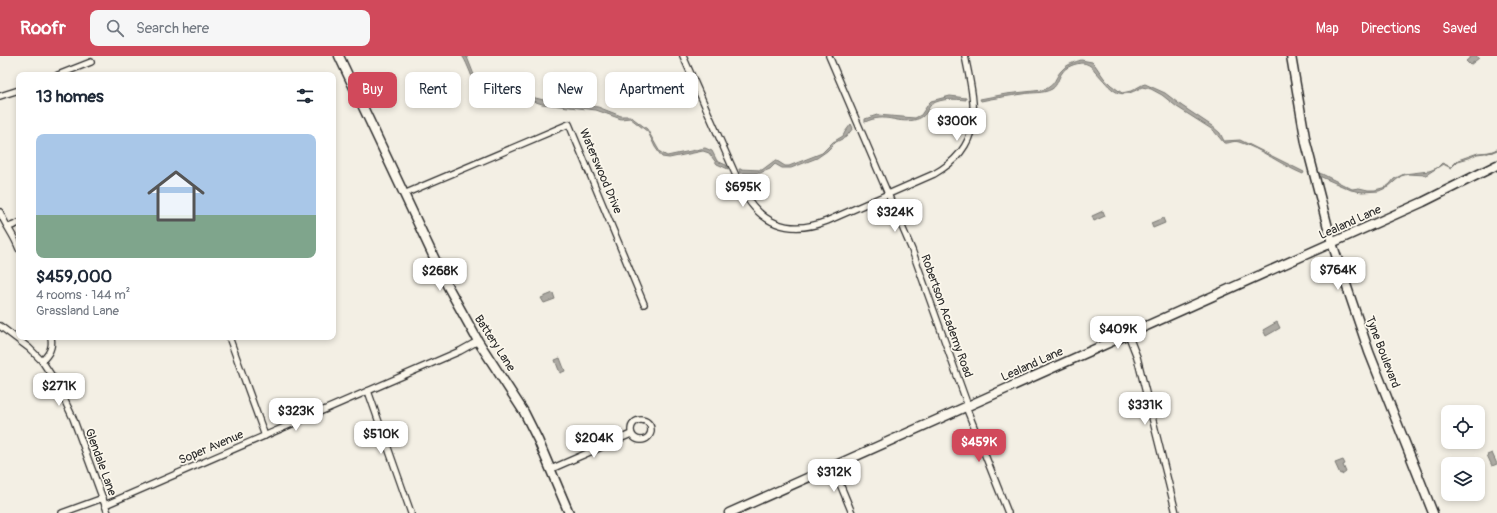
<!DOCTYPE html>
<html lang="en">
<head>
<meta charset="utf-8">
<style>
  :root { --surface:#fff; --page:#f6f6f7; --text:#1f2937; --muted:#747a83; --line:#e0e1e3; --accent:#d1495b }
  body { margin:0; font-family:Pangolin,sans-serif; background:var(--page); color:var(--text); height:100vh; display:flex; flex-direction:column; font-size:15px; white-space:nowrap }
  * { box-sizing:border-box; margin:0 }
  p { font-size:13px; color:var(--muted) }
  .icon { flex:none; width:22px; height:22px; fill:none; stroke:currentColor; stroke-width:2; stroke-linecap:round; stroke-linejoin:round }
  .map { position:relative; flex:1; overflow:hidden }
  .panel { position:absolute; left:16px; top:16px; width:320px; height:268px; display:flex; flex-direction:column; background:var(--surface); border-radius:8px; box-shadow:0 2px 6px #0003 }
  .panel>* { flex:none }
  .guide { position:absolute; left:348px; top:16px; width:380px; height:36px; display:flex; gap:8px }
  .buttons { position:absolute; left:1441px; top:349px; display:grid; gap:8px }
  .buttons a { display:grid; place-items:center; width:44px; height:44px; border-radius:8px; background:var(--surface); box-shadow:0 2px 6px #0003; font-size:20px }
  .price { position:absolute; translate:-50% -34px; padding:0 9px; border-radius:8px; background:#fff; color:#222; font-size:13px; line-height:26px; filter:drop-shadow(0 1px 2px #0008) }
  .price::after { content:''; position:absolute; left:50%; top:24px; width:12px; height:9px; margin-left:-6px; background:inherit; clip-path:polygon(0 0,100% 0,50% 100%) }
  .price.on { background:var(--accent); color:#fff }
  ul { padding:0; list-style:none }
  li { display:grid; align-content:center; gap:8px; height:212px; padding:0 20px }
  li+li { border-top:1px solid var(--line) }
  li span { display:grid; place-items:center; height:124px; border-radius:8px; color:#555 }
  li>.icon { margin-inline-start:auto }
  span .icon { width:72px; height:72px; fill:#fffc; stroke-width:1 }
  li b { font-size:17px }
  h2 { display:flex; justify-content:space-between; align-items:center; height:48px; padding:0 20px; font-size:17px }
  .chip { padding:0 14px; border-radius:8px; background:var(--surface); box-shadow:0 2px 6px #0003; font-size:14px; line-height:36px }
  .chip.on { background:var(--accent); color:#fff }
  header { display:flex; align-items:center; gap:24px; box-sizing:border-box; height:56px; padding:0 20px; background:var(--accent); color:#fff }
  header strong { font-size:19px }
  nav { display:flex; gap:22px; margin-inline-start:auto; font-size:14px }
  .search { width:280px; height:36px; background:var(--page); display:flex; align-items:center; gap:10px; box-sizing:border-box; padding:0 14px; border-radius:8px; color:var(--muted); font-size:15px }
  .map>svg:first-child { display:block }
  .water { fill:#aca9a2; stroke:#787772 }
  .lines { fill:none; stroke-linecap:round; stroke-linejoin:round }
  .stream { stroke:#787772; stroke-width:1.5 }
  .street-casing { stroke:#2b2b2b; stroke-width:8 }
  .secondary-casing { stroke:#2b2b2b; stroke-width:11 }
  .street { stroke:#fbf7ec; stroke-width:5.5 }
  .secondary { stroke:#fbf7ec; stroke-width:8 }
  .labels { text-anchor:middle; stroke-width:3.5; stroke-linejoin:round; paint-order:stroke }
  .street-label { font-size:12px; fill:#2b2b2b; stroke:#fbf7ec }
</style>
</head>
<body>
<header>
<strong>Roofr</strong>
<div class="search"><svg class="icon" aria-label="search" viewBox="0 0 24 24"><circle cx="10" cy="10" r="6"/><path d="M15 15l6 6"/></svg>Search here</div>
<nav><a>Map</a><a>Directions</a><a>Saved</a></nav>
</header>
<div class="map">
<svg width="1497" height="457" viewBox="0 0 1497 457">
  <rect width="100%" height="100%" fill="#f3efe4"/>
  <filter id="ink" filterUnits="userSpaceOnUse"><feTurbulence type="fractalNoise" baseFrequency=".025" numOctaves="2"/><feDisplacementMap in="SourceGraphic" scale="8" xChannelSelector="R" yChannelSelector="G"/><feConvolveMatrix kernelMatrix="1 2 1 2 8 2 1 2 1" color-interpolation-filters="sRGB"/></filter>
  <g filter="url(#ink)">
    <g class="water">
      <path d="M462,0L467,1L476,24L480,39L489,36L492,37L507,45L512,46L521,41L527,40L552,46L598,51L621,60H630L647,73L657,91L660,96L667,100L705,92L712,95L717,105L726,109L728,113L717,108L709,97L703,95L669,102L662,101L655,91L648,76L630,62L621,63L596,54L542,48L530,44L522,45L511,49L494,40L479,41C475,36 476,32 474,26C472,21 465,2 462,0Z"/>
      <polygon points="1472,0 1476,0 1479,2 1470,9 1466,5"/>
      <path d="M1081,4L1092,6L1095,9L1104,22L1111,29L1122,37L1131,35L1142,29L1145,28L1165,37L1182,50L1212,70L1220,77L1224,85L1240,84L1304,116L1303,118C1281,109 1262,93 1239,86C1233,84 1229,88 1224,87L1213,74L1177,51L1162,39L1151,33L1142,31C1117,46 1113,34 1095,15C1092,11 1089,8 1083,7C1076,7 1065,11 1062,17C1058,22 1058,29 1052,33C1043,38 1033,36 1023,38C1009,40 994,42 981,45L980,43L1006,38L1043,34C1057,29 1054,21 1063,13C1068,8 1075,6 1081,4Z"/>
      <polygon points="439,35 443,44 438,47 434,37"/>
      <path d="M950,40L966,42V44C955,43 942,42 932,48C926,53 928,61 914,64C895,68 887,56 865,66V63L877,59L915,62L921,59L929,47L931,45Z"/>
      <polygon points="851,68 853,72 846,81 836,86 827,95 817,102 791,112 782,112 775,108 770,113 760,117 740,117 739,113 762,114 774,105 777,105 785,110 789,110 822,97 833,86 843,80 845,76"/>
      <polygon points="1497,93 1493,96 1477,98 1469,102 1458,105 1451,112 1443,108 1426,119 1408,118 1401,120 1388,131 1379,135 1362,136 1351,134 1317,119 1317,117 1322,118 1352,133 1359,132 1368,134 1375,134 1386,131 1390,128 1394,123 1404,118 1429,115 1437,112 1442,107 1451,111 1458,104 1478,97 1491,96"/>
      <polygon points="1103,155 1105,160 1094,165 1092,160"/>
      <polygon points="1163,162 1165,167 1153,172 1151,167"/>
      <polygon points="553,237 555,243 544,247 541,242"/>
      <polygon points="1277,266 1280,272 1266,280 1263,274"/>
      <polygon points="560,302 565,315 560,317 555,304"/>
      <polygon points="1492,397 1497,408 1492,410 1487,399"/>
      <polygon points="1343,404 1345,408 1343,409 1346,416 1342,419 1342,417 1340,418 1335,407"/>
    </g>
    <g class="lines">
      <polyline class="stream" points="1487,97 1497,94"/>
      <defs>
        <g id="street">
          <path d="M683,0L741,131C759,168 789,180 827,165L934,118C986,89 975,49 965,0"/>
          <polyline points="829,0 912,194 968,350"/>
          <polyline points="58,19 91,6"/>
          <polyline points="0,40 19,34"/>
          <polyline points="404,138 569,68 644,248"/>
          <path d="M0,156C5,169 14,179 19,193"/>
          <polyline points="9,171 19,167"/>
          <polyline points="0,270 29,292 42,305 57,328 73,362 108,457"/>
          <polyline points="1128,278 1137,301 1176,457"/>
          <polyline points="229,281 265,380"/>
          <path d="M42,305C49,298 53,292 51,281"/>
          <polyline points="368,335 411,457"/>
          <polyline points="966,351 1008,457"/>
          <circle cx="641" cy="374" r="10"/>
          <polyline points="833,411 852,457"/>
          <polyline points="551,413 631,378"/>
          <polyline points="105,449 460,295 478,285"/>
          <polyline points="62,457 103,442"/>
        </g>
        <g id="secondary">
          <polyline points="339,0 447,229 478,285 524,356 538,384 569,457"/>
          <polyline points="1291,0 1306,87 1332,187 1369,296 1433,457"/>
          <polyline points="729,457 1423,146 1497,109"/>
        </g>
      </defs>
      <use href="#street" class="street-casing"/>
      <use href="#secondary" class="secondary-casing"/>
      <use href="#street" class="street"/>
      <use href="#secondary" class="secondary"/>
    </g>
  </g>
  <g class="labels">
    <g class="street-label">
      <text transform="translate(601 115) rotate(67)" y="4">Waterswood Drive</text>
      <text transform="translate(1350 166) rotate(-24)" y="4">Lealand Lane</text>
      <text transform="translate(947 260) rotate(70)" y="4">Robertson Academy Road</text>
      <text transform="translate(495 287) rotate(57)" y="4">Battery Lane</text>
      <text transform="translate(1383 296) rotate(69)" y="4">Tyne Boulevard</text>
      <text transform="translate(1032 308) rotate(-24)" y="4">Lealand Lane</text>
      <text transform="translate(211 391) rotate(-23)" y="4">Soper Avenue</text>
      <text transform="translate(101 406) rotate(70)" y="4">Glendale Lane</text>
    </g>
  </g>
</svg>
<div class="buttons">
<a><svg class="icon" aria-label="locate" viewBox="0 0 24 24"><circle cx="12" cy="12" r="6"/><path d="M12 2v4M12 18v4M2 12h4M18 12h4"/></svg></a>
<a><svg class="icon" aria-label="layers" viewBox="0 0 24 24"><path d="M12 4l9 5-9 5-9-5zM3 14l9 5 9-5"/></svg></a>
</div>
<b class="price" style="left:957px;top:86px">$300K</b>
<b class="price" style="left:743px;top:152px">$695K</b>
<b class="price" style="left:895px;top:177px">$324K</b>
<b class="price" style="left:1338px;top:235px">$764K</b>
<b class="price" style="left:440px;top:236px">$268K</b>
<b class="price" style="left:1118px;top:294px">$409K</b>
<b class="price" style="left:59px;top:351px">$271K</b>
<b class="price" style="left:1145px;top:370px">$331K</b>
<b class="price" style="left:296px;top:376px">$323K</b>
<b class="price" style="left:381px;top:399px">$510K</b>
<b class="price" style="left:594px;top:403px">$204K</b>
<b class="price on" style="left:979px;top:407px">$459K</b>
<b class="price" style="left:834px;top:437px">$312K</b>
<div class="guide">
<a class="chip on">Buy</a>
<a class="chip">Rent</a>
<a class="chip">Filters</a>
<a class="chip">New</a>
<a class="chip">Apartment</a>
</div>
<section class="panel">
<h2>13 homes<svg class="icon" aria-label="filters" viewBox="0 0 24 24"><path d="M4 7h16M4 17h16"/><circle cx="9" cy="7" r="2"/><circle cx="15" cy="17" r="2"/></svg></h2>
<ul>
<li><span style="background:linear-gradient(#a9c7e8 65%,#7fa58c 0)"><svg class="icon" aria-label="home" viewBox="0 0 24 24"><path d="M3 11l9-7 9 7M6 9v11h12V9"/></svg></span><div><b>$459,000</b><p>4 rooms · 144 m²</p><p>Grassland Lane</p></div></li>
</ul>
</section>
</div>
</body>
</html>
